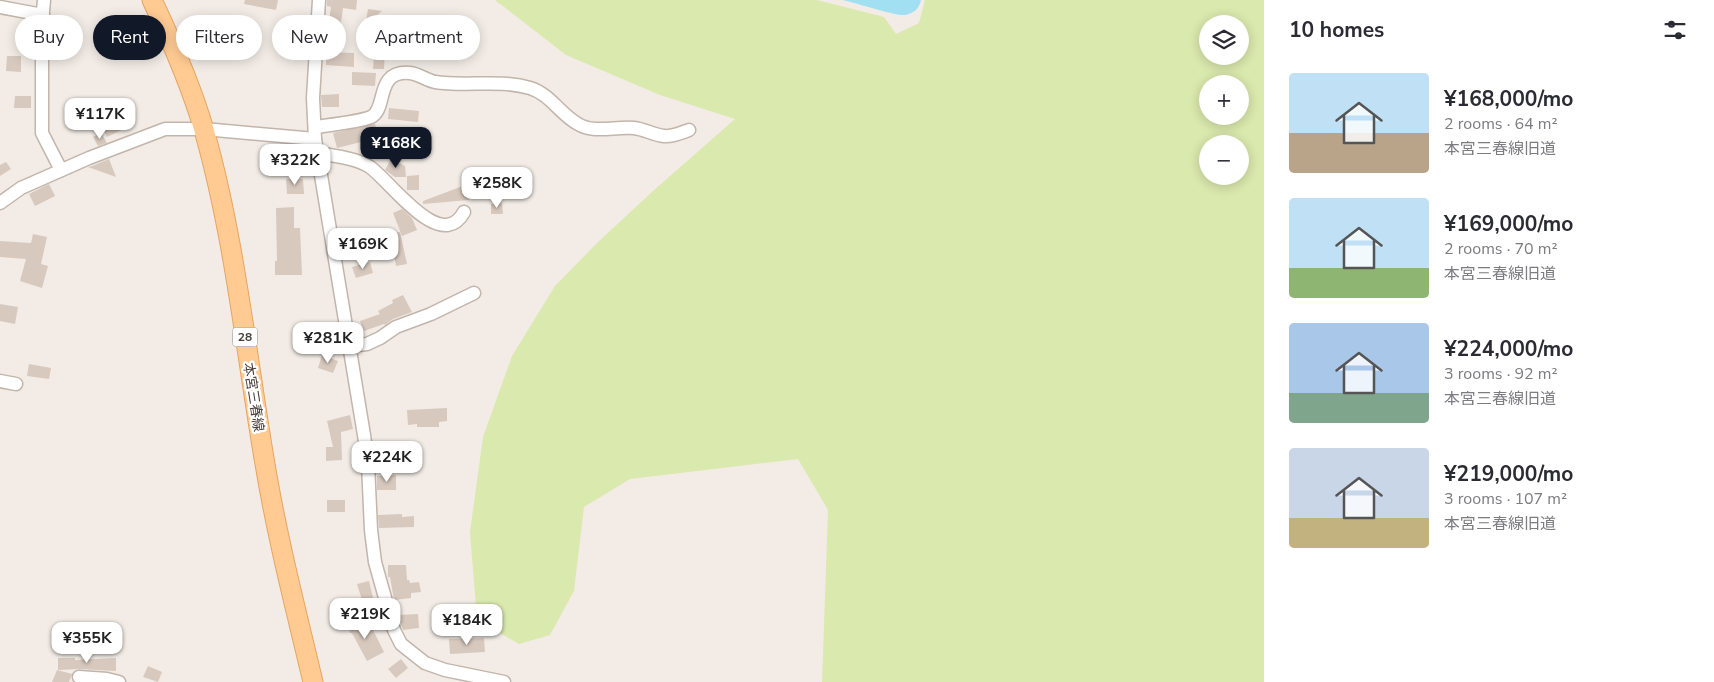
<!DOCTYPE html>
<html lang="en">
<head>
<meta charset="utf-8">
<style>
  :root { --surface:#fff; --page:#f2f2f3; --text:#2b2b33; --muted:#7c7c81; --accent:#111827 }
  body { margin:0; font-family:"Nunito Sans","Noto Sans JP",sans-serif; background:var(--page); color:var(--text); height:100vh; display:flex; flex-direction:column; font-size:19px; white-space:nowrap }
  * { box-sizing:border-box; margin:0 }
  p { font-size:16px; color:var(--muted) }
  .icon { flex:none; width:28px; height:28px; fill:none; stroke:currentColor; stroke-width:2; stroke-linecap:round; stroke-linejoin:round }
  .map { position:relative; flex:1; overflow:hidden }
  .details { display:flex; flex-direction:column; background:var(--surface); width:450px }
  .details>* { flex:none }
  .hud { position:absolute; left:15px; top:15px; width:475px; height:45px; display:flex; gap:10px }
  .tools { position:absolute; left:1199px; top:15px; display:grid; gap:10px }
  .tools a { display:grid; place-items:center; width:50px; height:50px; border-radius:50%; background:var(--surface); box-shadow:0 2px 12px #0003; font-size:25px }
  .price { position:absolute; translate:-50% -42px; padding:0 11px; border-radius:10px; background:#fff; color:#222; font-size:16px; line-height:32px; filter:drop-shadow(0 1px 2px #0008) }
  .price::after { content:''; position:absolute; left:50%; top:30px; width:15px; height:11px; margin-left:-8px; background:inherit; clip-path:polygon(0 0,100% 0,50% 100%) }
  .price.current { background:var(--accent); color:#fff }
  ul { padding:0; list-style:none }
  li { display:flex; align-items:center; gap:15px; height:125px; padding:0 25px }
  li span { display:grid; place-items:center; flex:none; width:140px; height:100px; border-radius:5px; color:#555 }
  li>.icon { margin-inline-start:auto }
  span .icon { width:60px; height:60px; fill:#fffc; stroke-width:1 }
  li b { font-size:21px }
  h2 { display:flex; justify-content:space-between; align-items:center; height:60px; padding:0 25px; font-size:21px }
  .tag { padding:0 18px; border-radius:22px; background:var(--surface); box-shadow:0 2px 12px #0003; font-size:18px; line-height:45px }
  .tag.current { background:var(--accent); color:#fff }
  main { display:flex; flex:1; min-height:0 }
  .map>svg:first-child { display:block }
  .green { fill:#dae9ad; fill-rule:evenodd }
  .water { fill:#a0e0f2 }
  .building { fill:#d8c9be }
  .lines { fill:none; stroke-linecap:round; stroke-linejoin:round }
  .minor-casing { stroke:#c2b5ab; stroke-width:15 }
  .primary-casing { stroke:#e7a460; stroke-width:21 }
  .minor { stroke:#fff; stroke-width:12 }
  .primary { stroke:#ffcb93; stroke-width:19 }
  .labels { text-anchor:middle; stroke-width:4.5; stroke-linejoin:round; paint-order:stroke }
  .shield { fill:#fff; stroke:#7e7672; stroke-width:1 }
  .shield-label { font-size:12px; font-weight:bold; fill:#463c35 }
  .street-label { font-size:14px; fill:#463c35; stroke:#fff }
</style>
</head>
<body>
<main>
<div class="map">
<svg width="1264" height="682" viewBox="0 0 1264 682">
  <rect width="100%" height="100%" fill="#f3ece6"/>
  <path class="green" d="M495,0H817L884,17L896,34L919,23L925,0H1264V682H822L828,510L798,459L630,479L584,507L574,591L550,635L519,644L477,620L470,532L483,437L512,356L555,286L597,243L653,191L735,119L660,95L566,55ZM1208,24H1240V56H1208ZM1208,84H1240V116H1208ZM1208,144H1240V176H1208Z"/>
  <path class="water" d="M843,0H921C919,9 914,13 905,15C895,16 856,3 843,0Z"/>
  <g class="building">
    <polygon points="245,0 278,0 276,10 244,4"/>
    <polygon points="327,0 357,0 356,10 343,8 340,31 325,29 326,20 329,21 331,7 327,6"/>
    <polygon points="368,9 382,11 376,16 394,19 391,38 397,39 395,51 385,49 384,69 373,69 374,54 361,53"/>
    <rect x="50" y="35" width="14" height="14"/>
    <polygon points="326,52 354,53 354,67 326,65"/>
    <polygon points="7,56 21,56 21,72 6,71"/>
    <polygon points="352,72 376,73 375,86 352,85"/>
    <polygon points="339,94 339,107 322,107 321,95"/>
    <polygon points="15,96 31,96 31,108 14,108"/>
    <polygon points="389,108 419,111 418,122 388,119"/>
    <polygon points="125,112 131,125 107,137 101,125"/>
    <polygon points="375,124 378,135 364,139 365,141 337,148 333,133"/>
    <polygon points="101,133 107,143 98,146 93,137"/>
    <polygon points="109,159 116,177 88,167 92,166"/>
    <polygon points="391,159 405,166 406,177 395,177 385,170"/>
    <polygon points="6,162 11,169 0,176 0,165"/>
    <polygon points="419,175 419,190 407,190 407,176"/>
    <polygon points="286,179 303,179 304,194 287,194"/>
    <polygon points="49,184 55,196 35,206 29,194"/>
    <polygon points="468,184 469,200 423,204 423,201"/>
    <polygon points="502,203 503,214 491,214 491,204"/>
    <polygon points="294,207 294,228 300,228 302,275 275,275 275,261 277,261 276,208"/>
    <polygon points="402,209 412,218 417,230 402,236 393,213"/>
    <polygon points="400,232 407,264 396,266 394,254 369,259 365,239"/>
    <polygon points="33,234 47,237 41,264 48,266 42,288 20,281 26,259 0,257 0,241 31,243"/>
    <polygon points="370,262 373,273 356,278 352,267"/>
    <polygon points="403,295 412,312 393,319 385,325 384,324 364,331 360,321 380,314 378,311 393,303 392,300"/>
    <polygon points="0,304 18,307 15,324 0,321"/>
    <polygon points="322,355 338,361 333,373 318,368"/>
    <polygon points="29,364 51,368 49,379 27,376"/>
    <polygon points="447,408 447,421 439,422 439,427 417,427 417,424 408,425 407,410"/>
    <polygon points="350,415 353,429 341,432 342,460 326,461 326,447 333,447 327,421"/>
    <polygon points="396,475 396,490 377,490 377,476"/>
    <rect x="327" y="500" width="18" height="12"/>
    <polygon points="402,514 402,517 414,516 414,527 379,528 378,515"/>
    <polygon points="388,565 406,565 407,580 409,580 410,583 419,582 421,592 411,593 411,598 394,600 390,577 388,577"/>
    <polygon points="369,581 374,602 363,603 357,584"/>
    <polygon points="418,614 419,628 403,630 398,615"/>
    <polygon points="356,617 361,634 372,628 384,652 367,661 352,633 350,633 347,619"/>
    <polygon points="484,638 485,652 450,654 449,639"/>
    <polygon points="58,658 75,658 75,660 116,658 116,671 80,669 58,670"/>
    <polygon points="401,659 408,668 396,678 388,669"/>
    <polygon points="148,666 162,672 158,682 143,677"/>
    <polygon points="57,670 72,674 69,682 52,682"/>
  </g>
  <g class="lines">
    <defs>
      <g id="minor">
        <polyline points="44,0 42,22 42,133 61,170"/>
        <polyline points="319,0 313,98 315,139 364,435 368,464 371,530 375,562 394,630 401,644 425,663 445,670 504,682"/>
        <polyline points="0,7 43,15"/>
        <path d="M315,127C329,125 359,122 371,117C388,109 374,70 410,73C419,74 426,80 435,82C466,87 499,79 530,88C550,94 560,114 578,124C594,134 616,126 634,128C644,129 654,135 664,136C672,137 681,133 689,130"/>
        <path d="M318,153C334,156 356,158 370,167C391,182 441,254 464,212"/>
        <polyline points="0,203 21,188 89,158 165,129 204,129 315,139"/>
        <polyline points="349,346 367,344 380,338 396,327 431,314 474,293"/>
        <polyline points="0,381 16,384"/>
        <polyline points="79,677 107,679 119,682"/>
      </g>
      <path id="primary" d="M152,0C172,42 191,85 204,130C235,239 246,353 265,464C277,537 296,610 313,682"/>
    </defs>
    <use href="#minor" class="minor-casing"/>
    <use href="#primary" class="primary-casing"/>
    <use href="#minor" class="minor"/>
    <use href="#primary" class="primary"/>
  </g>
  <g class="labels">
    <rect class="shield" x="232.5" y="327.5" width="25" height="19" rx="4"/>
    <g class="shield-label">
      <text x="245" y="341">28</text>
    </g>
    <g class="street-label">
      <text transform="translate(254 397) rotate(81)" y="5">本宮三春線</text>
    </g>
  </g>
</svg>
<div class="tools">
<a><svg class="icon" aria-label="layers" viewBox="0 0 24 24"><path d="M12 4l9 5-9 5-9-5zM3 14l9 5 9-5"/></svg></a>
<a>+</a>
<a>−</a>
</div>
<b class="price" style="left:100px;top:140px">¥117K</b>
<b class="price current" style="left:396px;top:169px">¥168K</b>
<b class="price" style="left:295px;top:186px">¥322K</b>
<b class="price" style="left:497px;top:209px">¥258K</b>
<b class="price" style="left:363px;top:270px">¥169K</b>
<b class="price" style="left:328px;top:364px">¥281K</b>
<b class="price" style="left:387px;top:483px">¥224K</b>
<b class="price" style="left:365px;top:640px">¥219K</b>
<b class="price" style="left:467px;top:646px">¥184K</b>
<b class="price" style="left:87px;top:664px">¥355K</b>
<div class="hud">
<a class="tag">Buy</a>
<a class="tag current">Rent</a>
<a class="tag">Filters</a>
<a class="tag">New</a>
<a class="tag">Apartment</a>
</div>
</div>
<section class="details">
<h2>10 homes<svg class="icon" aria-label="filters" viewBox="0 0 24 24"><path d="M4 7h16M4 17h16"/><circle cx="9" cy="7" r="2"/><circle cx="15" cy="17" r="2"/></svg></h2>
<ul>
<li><span style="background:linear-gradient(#bfe0f5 60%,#b9a48a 0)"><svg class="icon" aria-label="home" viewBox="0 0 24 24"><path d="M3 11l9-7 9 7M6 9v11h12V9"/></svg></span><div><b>¥168,000/mo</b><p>2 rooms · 64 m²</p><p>本宮三春線旧道</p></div></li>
<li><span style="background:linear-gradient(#bfe0f5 70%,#8fb573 0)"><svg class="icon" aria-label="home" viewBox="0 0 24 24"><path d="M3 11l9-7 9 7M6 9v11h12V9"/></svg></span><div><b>¥169,000/mo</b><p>2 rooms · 70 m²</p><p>本宮三春線旧道</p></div></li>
<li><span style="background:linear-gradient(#a9c7e8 70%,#7fa58c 0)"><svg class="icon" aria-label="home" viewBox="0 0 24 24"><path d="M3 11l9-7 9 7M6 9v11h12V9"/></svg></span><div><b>¥224,000/mo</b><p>3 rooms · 92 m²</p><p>本宮三春線旧道</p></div></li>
<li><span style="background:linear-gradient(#c9d6e8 70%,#c2b280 0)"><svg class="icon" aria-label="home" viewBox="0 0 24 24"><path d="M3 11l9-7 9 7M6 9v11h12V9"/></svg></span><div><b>¥219,000/mo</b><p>3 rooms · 107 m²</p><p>本宮三春線旧道</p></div></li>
</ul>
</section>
</main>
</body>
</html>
